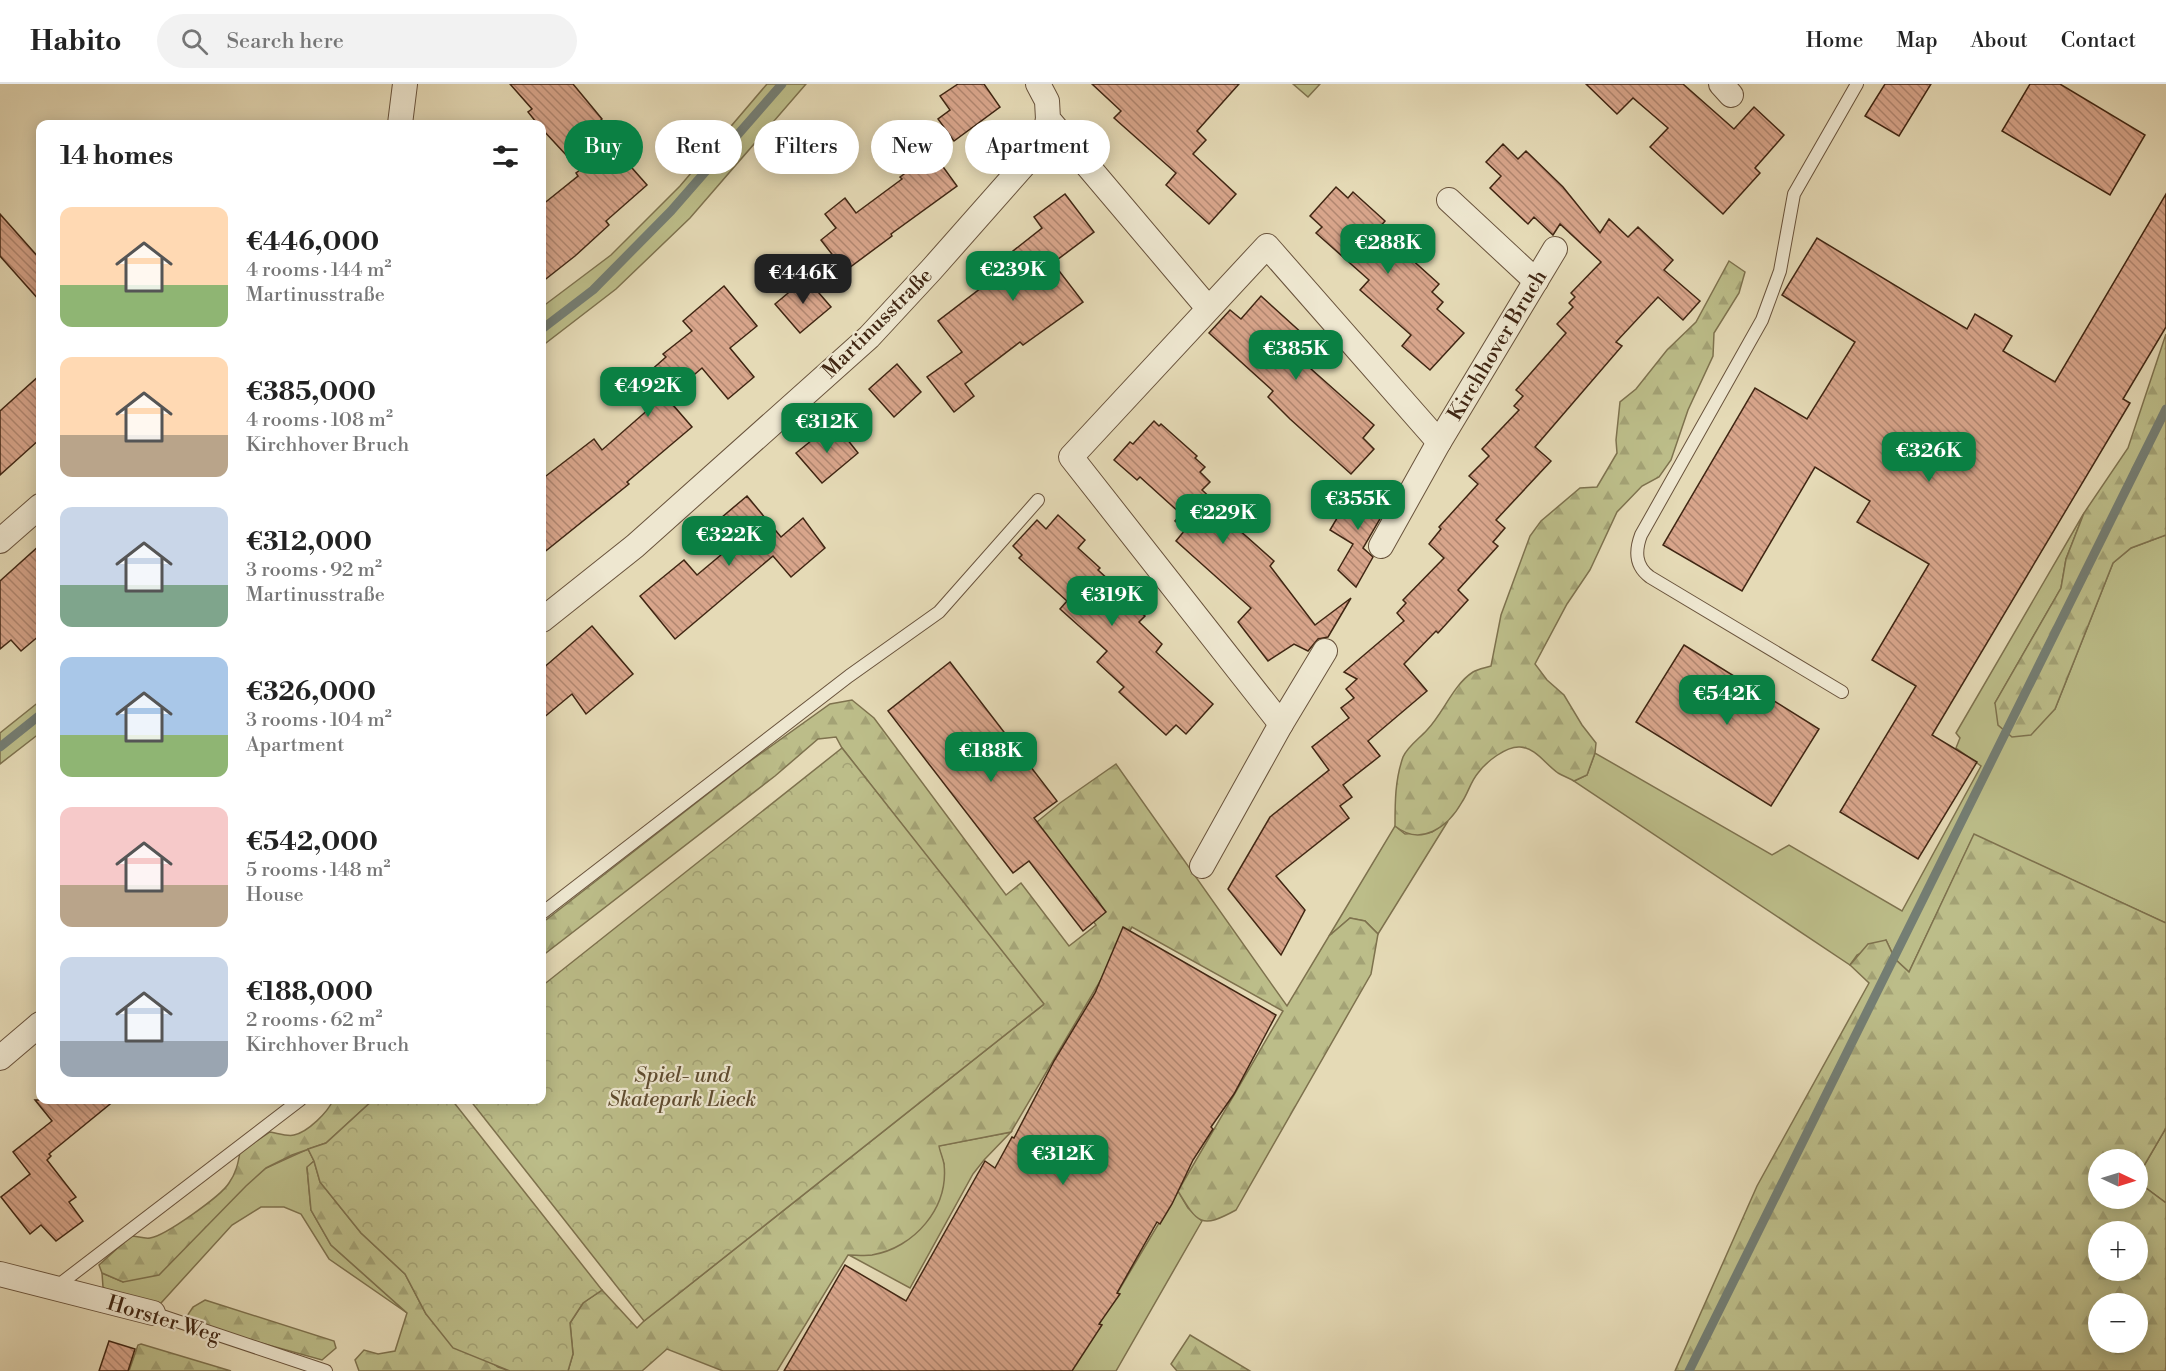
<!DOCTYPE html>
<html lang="en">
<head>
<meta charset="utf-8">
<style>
  :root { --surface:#fff; --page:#f2f2f2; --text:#222; --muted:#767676; --line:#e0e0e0; --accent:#0b8043 }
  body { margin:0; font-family:"Libre Bodoni",serif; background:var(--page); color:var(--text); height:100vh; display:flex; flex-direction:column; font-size:22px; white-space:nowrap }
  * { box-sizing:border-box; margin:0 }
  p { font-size:20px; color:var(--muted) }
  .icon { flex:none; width:33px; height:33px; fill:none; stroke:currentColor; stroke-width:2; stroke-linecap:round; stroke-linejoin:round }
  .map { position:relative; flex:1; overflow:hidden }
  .sheet { position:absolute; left:36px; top:36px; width:510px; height:984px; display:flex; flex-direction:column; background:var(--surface); border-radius:12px; box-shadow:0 3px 15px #0003 }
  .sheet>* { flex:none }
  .hud { position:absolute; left:564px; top:36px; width:570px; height:54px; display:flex; gap:12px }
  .needle { width:39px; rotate:94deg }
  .buttons { position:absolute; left:2088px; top:1065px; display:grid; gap:12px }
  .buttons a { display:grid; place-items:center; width:60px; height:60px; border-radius:50%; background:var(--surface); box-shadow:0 3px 15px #0003; font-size:30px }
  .price { position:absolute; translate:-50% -51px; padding:0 14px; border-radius:12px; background:var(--accent); color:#fff; font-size:20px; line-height:39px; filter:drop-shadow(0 2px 3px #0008) }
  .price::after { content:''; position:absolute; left:50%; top:36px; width:18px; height:14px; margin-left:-9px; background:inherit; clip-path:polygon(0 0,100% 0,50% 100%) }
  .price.selected { background:#222; color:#fff }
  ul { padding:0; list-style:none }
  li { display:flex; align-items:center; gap:18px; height:150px; padding:0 24px }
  li span { display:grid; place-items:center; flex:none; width:168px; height:120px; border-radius:12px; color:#555 }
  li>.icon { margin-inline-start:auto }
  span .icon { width:72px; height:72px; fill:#fffc; stroke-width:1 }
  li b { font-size:26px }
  h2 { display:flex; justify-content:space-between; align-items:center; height:72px; padding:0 24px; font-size:26px }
  .tag { padding:0 21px; border-radius:27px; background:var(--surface); box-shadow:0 3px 15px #0003; font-size:21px; line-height:54px }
  .tag.selected { background:var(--accent); color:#fff }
  header { display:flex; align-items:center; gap:36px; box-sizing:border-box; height:84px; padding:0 30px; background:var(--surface); border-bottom:2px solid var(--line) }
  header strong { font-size:28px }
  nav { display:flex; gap:33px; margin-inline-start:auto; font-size:21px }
  .search { width:420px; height:54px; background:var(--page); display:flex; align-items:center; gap:15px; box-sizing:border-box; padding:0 21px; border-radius:33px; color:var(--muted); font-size:22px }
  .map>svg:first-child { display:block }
  .grass { fill:#bcbd89; stroke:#7e724e; stroke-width:1.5 }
  .forest { fill:url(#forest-firs); stroke:#7e724e; stroke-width:1.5; fill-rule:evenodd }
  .park { fill:url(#park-crowns); stroke:#7e724e; stroke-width:1.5 }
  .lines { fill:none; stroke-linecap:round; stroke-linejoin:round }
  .stream { stroke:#747e74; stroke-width:9 }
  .building { fill:url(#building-back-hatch); stroke:#402613; stroke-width:1.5 }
  .lane-casing { stroke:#69533c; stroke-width:14 }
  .street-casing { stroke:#69533c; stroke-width:26 }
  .lane { stroke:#eee7d0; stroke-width:12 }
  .street { stroke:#eee7d0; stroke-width:24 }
  .labels { text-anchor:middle; stroke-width:4.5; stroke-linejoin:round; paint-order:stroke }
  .street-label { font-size:21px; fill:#402613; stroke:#eee7d0 }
  .park-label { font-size:21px; font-style:italic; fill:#5f4c30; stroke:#eee7d0 }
</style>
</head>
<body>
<header>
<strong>Habito</strong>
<div class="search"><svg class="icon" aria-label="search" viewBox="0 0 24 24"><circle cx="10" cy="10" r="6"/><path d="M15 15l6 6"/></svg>Search here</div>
<nav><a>Home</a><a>Map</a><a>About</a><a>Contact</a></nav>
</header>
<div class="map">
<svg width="2166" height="1287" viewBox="0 0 2166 1287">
  <defs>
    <pattern id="forest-firs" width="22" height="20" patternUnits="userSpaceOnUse" patternTransform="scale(1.5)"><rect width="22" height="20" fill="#bcbd89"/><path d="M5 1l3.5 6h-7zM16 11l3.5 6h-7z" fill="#a3a275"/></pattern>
    <pattern id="park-crowns" width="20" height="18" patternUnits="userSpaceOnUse" patternTransform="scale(1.5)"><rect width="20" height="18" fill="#bcbd89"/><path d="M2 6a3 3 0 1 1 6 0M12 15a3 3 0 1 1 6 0" fill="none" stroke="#a3a275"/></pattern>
    <pattern id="building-back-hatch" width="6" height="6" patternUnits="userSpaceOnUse" patternTransform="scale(1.5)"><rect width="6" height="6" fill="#d8a58b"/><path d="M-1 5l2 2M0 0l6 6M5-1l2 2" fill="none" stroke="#b18670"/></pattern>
  </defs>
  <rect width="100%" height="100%" fill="#e5dab6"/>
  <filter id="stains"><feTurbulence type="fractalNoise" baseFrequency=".00333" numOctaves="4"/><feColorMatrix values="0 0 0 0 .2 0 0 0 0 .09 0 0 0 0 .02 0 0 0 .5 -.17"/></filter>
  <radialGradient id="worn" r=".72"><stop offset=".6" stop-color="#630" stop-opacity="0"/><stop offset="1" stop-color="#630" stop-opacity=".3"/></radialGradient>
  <g class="grass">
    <polygon points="767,0 806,0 690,134 616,205 542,262 542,223 611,171 680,102"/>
    <polygon points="1293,0 1320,0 1308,13"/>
    <polygon points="2084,429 2066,475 2061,504 1995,619 2055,625 2113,479 2131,464 2166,451 2166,839 1974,751 1909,888 1895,875 1886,856 1857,871 1850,881 1574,697 1587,691 1595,669 1772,771 1789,761 1902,827 1981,682 1956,664 1960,654 1956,649"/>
    <polygon points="40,617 40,649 0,680 0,649"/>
    <polygon points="1448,737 1378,850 1365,837 1350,834 1329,852 1395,742 1405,750 1432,748"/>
    <polygon points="2166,1044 2166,1119 2142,1101 2138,1092"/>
    <polygon points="1011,1048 984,1076 973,1090 910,1204 849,1171 871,1171 944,1080 938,1062"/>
    <path d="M308,1065L314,1077L307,1084L311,1126L331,1161L407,1229L329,1175L301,1130L284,1123H261L232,1141L161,1219C135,1222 124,1218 103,1203L102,1189L123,1198L266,1084Z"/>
    <polygon points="1178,1107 1188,1124 1202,1137 1116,1287 1071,1287"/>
  </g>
  <g class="forest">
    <path d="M1729,177L1745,188L1739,209L1714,249L1713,272L1688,326L1671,376L1659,393L1642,402L1617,428L1590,486L1567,520L1535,580L1547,596L1564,611L1582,641L1596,659L1595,669L1587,691L1574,697C1569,694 1563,692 1558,689C1545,680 1536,664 1520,663C1506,662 1486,678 1478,689C1471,697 1468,709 1462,718C1448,743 1421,763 1395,742C1395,718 1395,696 1403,673C1408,662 1419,655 1427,646C1444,628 1453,601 1473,588C1478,585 1485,584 1491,582L1501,531L1530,452L1541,437L1580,404L1597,403L1617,369L1616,356L1620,318L1636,305L1667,266L1696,238Z"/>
    <polygon points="2166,250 2166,451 2131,464 2113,479 2055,625 2031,651 2012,653 1998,641 1995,619 2061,504 2066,475 2084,429 2128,364"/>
    <path d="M852,616L874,634L1006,811L1021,799L1069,862L1096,841L1026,747L1060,719L1116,680L1287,922L1329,852L1350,834L1365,837L1378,850L1371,890L1236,1126C1201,1145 1198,1140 1178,1107L1283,927L1132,843L1011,1048L939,1062C940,1068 943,1074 944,1080C949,1124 914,1164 872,1171C865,1172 856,1171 848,1171L777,1287H723L667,1265L642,1287H568L573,1270L570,1239L583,1219L602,1206L637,1244L644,1237L1043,921L842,664L836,653L818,655L775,692L542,872V839L746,680L830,620Z"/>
    <path d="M1974,750L2166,839V1044L2138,1092L2142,1101L2166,1119V1287H1675L1757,1102L1869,899L1850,881L1868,860L1886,856L1895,875L1909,888ZM2098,1076H2138V1114H2098ZM2098,1148H2138V1186H2098ZM2098,1220H2138V1258H2098Z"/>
    <path d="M333,1016H373L326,1059L292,1071L266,1084L246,1102L159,1191L123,1198L102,1189L99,1181L131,1152C137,1152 144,1155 150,1154C165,1152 221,1112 229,1099C236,1089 238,1080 240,1068L270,1048C277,1049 288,1053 294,1051C308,1048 328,1028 333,1016Z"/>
    <polygon points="314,1077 320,1098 361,1149 405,1190 426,1230 498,1283 510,1287 359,1287 355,1276 364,1266 378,1270 395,1267 407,1229 331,1161 311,1126 307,1083"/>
    <polygon points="205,1216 334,1257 336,1264 322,1276 190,1239 187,1232 193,1223"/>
    <polygon points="1190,1251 1250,1287 1177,1287 1171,1280"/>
    <polygon points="141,1260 231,1287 129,1287 138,1261"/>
  </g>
  <g class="park">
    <polygon points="842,664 1044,920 644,1237 470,1016 542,1016 542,902"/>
    <polygon points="373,1016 452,1016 602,1206 583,1219 570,1239 573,1270 568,1287 510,1287 453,1264 426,1230 405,1190 361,1149 320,1098 314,1077 308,1065 326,1059"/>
  </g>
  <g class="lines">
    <g class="stream">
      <polyline points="542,245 593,206 671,127 782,0"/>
      <polyline points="0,663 40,631"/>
      <polyline points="1689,1287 2166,325"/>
    </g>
  </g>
  <g class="building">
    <polygon points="510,0 573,0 602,35 595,42 647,101 606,137 609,141 575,172 542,198 542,121 578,92 576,89 580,86 542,45 542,40 536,38 528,28 532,25"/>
    <polygon points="958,0 984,0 1000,23 954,57 938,35 950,26 940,12"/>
    <polygon points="1092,0 1239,0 1197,47 1206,56 1193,70 1236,110 1209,140 1166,101 1176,89 1114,34 1121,27"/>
    <polygon points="1586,0 1683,0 1734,45 1754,23 1784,51 1755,84 1760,89 1723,130 1650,63 1668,44 1633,14 1617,30"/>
    <polygon points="1885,0 1931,0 1899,52 1865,32"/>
    <polygon points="2030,0 2060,0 2145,51 2110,111 2002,47"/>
    <polygon points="1503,60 1518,75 1526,67 1563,103 1600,149 1609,135 1628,153 1638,143 1673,176 1664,186 1700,217 1683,236 1658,213 1616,258 1622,262 1535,363 1551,377 1496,436 1505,444 1493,458 1498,462 1458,506 1468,516 1438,549 1436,547 1404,580 1427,607 1368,657 1380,672 1343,701 1352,713 1340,722 1349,734 1276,792 1305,826 1281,871 1228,805 1270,733 1329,686 1312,663 1349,634 1341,624 1354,614 1346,605 1357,595 1344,588 1404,537 1397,529 1406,519 1403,516 1444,474 1429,460 1441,445 1439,443 1478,400 1469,392 1489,372 1482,365 1519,326 1514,322 1523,312 1516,306 1566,249 1557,240 1573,223 1569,219 1575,213 1571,209 1601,178 1560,140 1553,151 1534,133 1528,140 1490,104 1501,92 1486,78"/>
    <polygon points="933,69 957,102 891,150 892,152 845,187 821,156 836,144 825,130 845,114 856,129 902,95 900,93"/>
    <polygon points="1336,103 1348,114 1353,108 1385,137 1378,145 1439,200 1432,208 1443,218 1437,225 1464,249 1430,286 1402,262 1411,251 1360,206 1369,196 1316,149 1322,143 1310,132"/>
    <polygon points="1065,110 1094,148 1053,179 1083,218 1023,261 1020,258 965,300 974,312 954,328 927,293 962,268 938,237 994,194 989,186 1042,144 1034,133"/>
    <polygon points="2166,110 2166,243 2123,315 2130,319 1932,651 1977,678 1918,775 1840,728 1916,602 1872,576 1929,480 1857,438 1870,417 1815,383 1742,507 1663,461 1755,304 1807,335 1855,258 1782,211 1817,154 1967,245 1975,230 2012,252 2003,267 2055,298"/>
    <polygon points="0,130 40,175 40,217 0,172"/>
    <polygon points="806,194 831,223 800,249 775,220"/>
    <polygon points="724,202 757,242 730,264 754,293 728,315 702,284 667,314 692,343 627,398 629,400 542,470 542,395 594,355 602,366 650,324 632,303 666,273 663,270 692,247 683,237"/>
    <polygon points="1261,212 1315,261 1301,276 1374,341 1363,354 1374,365 1351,390 1290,335 1268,313 1273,307 1209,249 1230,226 1241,235"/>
    <polygon points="897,280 921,308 894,333 869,305"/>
    <polygon points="40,291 40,355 0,391 0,327"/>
    <polygon points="1154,337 1159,342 1161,340 1197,372 1195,374 1205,383 1200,388 1210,398 1202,406 1213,416 1210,420 1274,477 1270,482 1315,541 1351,514 1328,553 1318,555 1308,567 1294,560 1268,577 1238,538 1251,524 1176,457 1185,446 1175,437 1181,430 1140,393 1137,396 1114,376 1130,358 1133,360"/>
    <polygon points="827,344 837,355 843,350 858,369 822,399 796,369"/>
    <polygon points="1356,402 1388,421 1363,464 1373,473 1356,503 1338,486 1353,460 1330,446"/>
    <polygon points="747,412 781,453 803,434 825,464 791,493 773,472 675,555 640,512 684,476 697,491 734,460 715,439"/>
    <polygon points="1058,431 1085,456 1078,464 1100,484 1098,486 1133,518 1131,520 1145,532 1139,538 1162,560 1156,568 1213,620 1186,650 1176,641 1166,651 1119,608 1124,603 1097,578 1107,567 1060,525 1067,517 1019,474 1022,471 1013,462 1037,436 1046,445"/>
    <polygon points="40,461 40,551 21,567 11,556 0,565 0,497"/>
    <polygon points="592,542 633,590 586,630 572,610 542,635 542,585"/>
    <polygon points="1684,561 1819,645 1771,722 1636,638"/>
    <polygon points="950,578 1057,717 1034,734 1106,828 1083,847 1029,777 1013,789 888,627"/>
    <polygon points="1123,843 1276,931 1234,1010 1211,1043 1213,1045 1193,1076 1172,1120 1160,1140 1157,1138 1117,1209 1120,1210 1099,1240 1102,1241 1072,1287 784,1287 845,1181 906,1217 985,1077 995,1084 1012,1053 1014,1054 1054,977 1095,909"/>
    <polygon points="35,1016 115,1016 49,1070 51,1072 47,1076 76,1113 69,1118 83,1137 56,1157 41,1141 30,1150 1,1113 30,1090 13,1068 52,1037"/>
    <polygon points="109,1257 135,1265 128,1287 99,1287"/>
  </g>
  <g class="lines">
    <defs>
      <g id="lane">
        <path d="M1842,608L1650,493C1635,482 1635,467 1641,451L1762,236L1780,187L1794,110L1857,0"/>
        <polyline points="542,829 849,592 939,528 1038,416"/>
        <polyline points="56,1203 300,1016"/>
        <polyline points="153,1229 326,1287"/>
      </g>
      <g id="street">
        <polyline points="1038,0 1047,17 1048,35 1208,224"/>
        <polyline points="1721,0 1731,11"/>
        <polyline points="400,40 405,0"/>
        <polyline points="1449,116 1536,197"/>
        <polyline points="0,457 40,422"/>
        <polyline points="1381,462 1439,358 1555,165"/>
        <polyline points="542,536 635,462 869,253 932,185 1038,65 1045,49 1048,35"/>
        <polyline points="1325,567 1281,640 1071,373 1267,162 1439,358"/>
        <polyline points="1202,782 1281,640"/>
        <polyline points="0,974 40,940"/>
        <polyline points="0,1190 153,1229"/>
      </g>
    </defs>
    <use href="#lane" class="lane-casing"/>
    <use href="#street" class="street-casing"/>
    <use href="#lane" class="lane"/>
    <use href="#street" class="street"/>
  </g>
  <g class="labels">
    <g class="street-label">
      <text transform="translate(877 239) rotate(-45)" y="7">Martinusstraße</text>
      <text transform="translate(1497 261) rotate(-59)" y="7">Kirchhover Bruch</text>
      <text transform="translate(164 1235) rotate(17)" y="7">Horster Weg</text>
    </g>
    <g class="park-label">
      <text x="682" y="998">Spiel- und<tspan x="682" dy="24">Skatepark Lieck</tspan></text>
    </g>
  </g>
  <rect width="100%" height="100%" filter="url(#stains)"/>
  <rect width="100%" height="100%" fill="url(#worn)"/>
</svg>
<div class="buttons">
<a><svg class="needle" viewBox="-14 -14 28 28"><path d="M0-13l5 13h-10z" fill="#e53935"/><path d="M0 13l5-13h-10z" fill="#767676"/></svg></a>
<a>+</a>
<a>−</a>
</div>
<b class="price" style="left:1388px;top:191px">€288K</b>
<b class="price" style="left:1013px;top:218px">€239K</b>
<b class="price selected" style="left:803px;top:221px">€446K</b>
<b class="price" style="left:1296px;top:297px">€385K</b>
<b class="price" style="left:648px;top:334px">€492K</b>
<b class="price" style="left:827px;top:370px">€312K</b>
<b class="price" style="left:1929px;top:399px">€326K</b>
<b class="price" style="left:1358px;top:447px">€355K</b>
<b class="price" style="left:1223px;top:461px">€229K</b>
<b class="price" style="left:729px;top:483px">€322K</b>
<b class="price" style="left:1112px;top:543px">€319K</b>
<b class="price" style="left:1727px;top:642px">€542K</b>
<b class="price" style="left:991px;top:699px">€188K</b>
<b class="price" style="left:1063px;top:1102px">€312K</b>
<div class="hud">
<a class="tag selected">Buy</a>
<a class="tag">Rent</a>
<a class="tag">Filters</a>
<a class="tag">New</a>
<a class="tag">Apartment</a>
</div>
<section class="sheet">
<h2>14 homes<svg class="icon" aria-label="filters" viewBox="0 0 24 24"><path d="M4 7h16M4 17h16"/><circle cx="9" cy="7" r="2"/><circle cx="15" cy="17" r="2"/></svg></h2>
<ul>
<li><span style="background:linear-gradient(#ffd9b3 65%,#8fb573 0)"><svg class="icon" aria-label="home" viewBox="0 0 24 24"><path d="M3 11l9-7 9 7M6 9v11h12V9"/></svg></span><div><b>€446,000</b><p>4 rooms · 144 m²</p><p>Martinusstraße</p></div></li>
<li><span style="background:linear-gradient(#ffd9b3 65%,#b9a48a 0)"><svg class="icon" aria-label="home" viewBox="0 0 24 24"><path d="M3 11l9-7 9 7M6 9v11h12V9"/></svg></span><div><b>€385,000</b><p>4 rooms · 108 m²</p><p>Kirchhover Bruch</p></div></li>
<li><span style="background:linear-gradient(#c9d6e8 65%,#7fa58c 0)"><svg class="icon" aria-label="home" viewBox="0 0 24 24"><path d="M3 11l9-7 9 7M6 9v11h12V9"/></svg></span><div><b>€312,000</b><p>3 rooms · 92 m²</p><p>Martinusstraße</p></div></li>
<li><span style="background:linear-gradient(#a9c7e8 65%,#8fb573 0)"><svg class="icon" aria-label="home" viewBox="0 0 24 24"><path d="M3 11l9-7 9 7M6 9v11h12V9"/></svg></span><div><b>€326,000</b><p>3 rooms · 104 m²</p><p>Apartment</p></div></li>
<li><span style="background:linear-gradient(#f6c9c9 65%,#b9a48a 0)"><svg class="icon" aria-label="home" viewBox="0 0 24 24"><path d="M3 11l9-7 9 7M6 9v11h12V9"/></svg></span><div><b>€542,000</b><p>5 rooms · 148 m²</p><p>House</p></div></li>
<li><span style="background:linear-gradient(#c9d6e8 70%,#9aa5b1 0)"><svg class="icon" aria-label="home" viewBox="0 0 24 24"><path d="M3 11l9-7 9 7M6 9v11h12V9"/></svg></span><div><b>€188,000</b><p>2 rooms · 62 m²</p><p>Kirchhover Bruch</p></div></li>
</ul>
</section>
</div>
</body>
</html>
